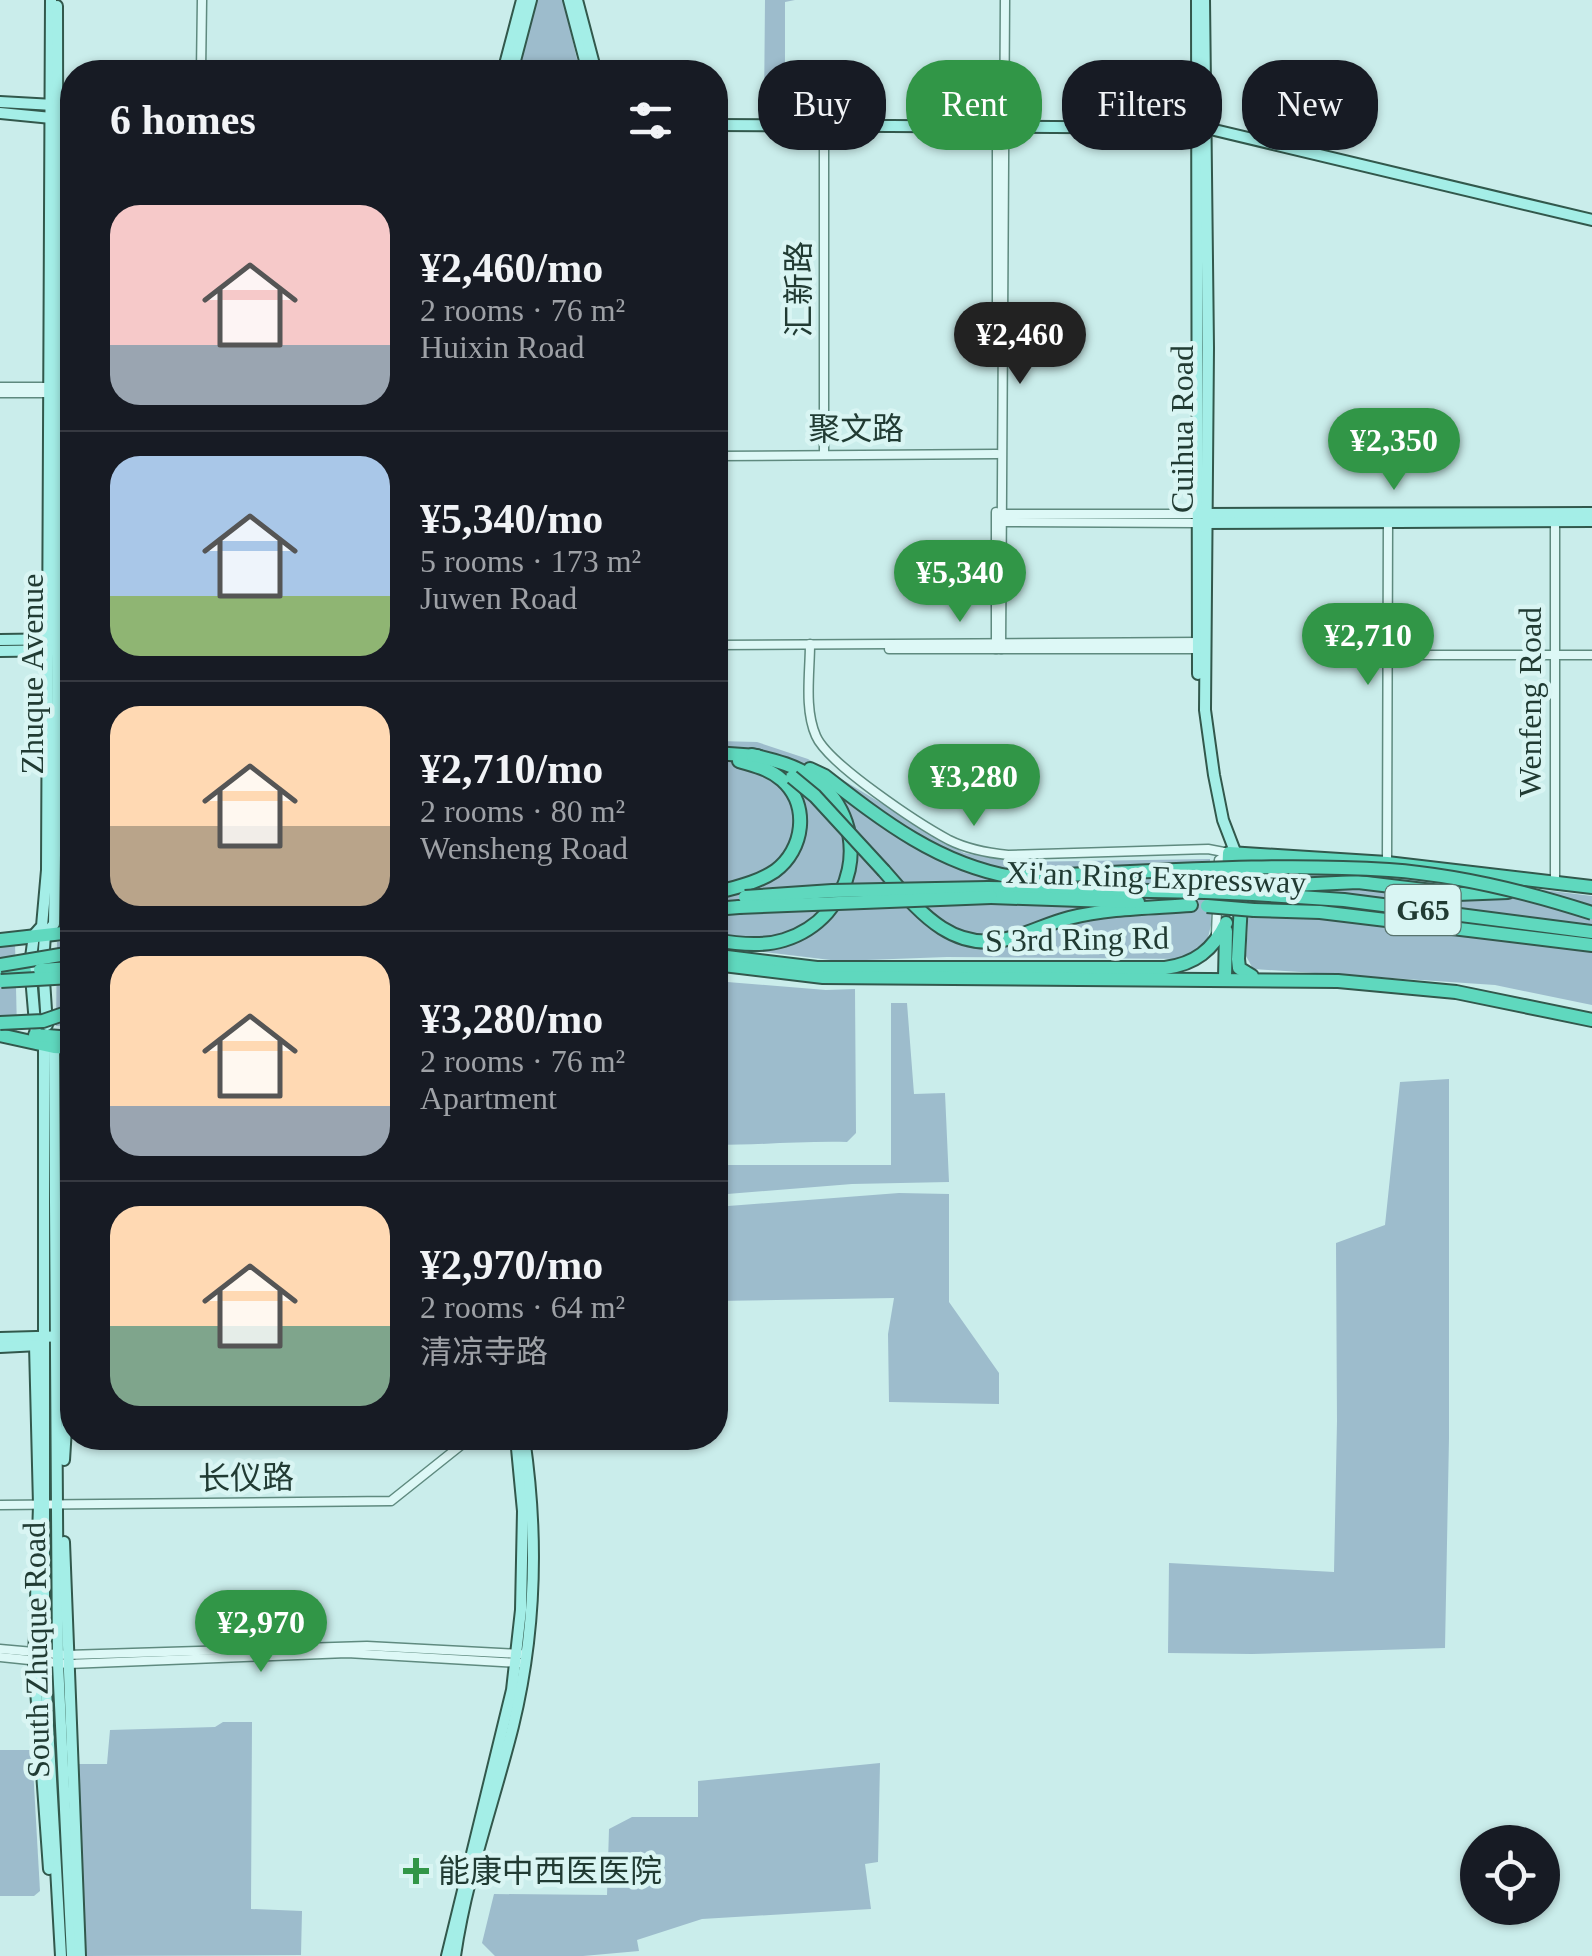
<!DOCTYPE html>
<html lang="en">
<head>
<meta charset="utf-8">
<style>
  :root { --surface:#171b24; --page:#20242c; --text:#f1f3f6; --muted:#9ea1a6; --line:#363941; --accent:#319647 }
  body { margin:0; font-family:"Times New Roman","Noto Sans SC",serif; background:var(--page); color:var(--text); height:100vh; display:flex; flex-direction:column; font-size:38px; white-space:nowrap }
  * { box-sizing:border-box; margin:0 }
  p { font-size:32px; color:var(--muted) }
  .icon { flex:none; width:55px; height:55px; fill:none; stroke:currentColor; stroke-width:2; stroke-linecap:round; stroke-linejoin:round }
  .map { position:relative; flex:1; overflow:hidden }
  .details { position:absolute; left:60px; top:60px; width:668px; height:1390px; display:flex; flex-direction:column; background:var(--surface); border-radius:40px; box-shadow:0 2px 8px #0004 }
  .details>* { flex:none }
  .hud { position:absolute; left:758px; top:60px; width:682px; height:90px; display:flex; gap:20px }
  .buttons { position:absolute; left:1460px; top:1825px; display:grid; gap:20px }
  .buttons a { display:grid; place-items:center; width:100px; height:100px; border-radius:50%; background:var(--surface); box-shadow:0 2px 8px #0004; font-size:50px }
  .price { position:absolute; translate:-50% -85px; padding:0 22px; border-radius:35px; background:var(--accent); color:#fff; font-size:32px; line-height:65px; filter:drop-shadow(0 2px 5px #0008) }
  .price::after { content:''; position:absolute; left:50%; top:60px; width:30px; height:22px; margin-left:-15px; background:inherit; clip-path:polygon(0 0,100% 0,50% 100%) }
  .price.current { background:#222; color:#fff }
  ul { padding:0; list-style:none }
  li { display:flex; align-items:center; gap:30px; height:250px; padding:0 50px }
  li+li { border-top:2px solid var(--line) }
  li span { display:grid; place-items:center; flex:none; width:280px; height:200px; border-radius:30px; color:#555 }
  li>.icon { margin-inline-start:auto }
  span .icon { width:120px; height:120px; fill:#fffc; stroke-width:1 }
  li b { font-size:42px }
  h2 { display:flex; justify-content:space-between; align-items:center; height:120px; padding:0 50px; font-size:42px }
  .pill { padding:0 35px; border-radius:40px; background:var(--surface); box-shadow:0 2px 8px #0004; font-size:35px; line-height:90px }
  .pill.current { background:var(--accent); color:#fff }
  .map>svg:first-child { display:block }
  .green { fill:#9dbccc }
  .lines { fill:none; stroke-linecap:round; stroke-linejoin:round }
  .minor-casing { stroke:#5f8a7f; stroke-width:11 }
  .major-casing { stroke:#32584c; stroke-width:14 }
  .highway-casing { stroke:#32584c; stroke-width:16 }
  .minor { stroke:#ddf8f6; stroke-width:8 }
  .major { stroke:#a4eee7; stroke-width:10 }
  .highway { stroke:#5fd8be; stroke-width:12 }
  .highway-bridge-casing { stroke:#32584c; stroke-width:16; stroke-linecap:butt }
  .highway-bridge { stroke:#5fd8be; stroke-width:12 }
  .poi-dot { fill:#319647; stroke:#d9f5f3; stroke-width:4 }
  .labels { text-anchor:middle; stroke-width:9; stroke-linejoin:round; paint-order:stroke }
  .shield { fill:#d9f5f3; stroke:#58736d; stroke-width:2.5 }
  .shield-label { font-size:30px; font-weight:bold; fill:#213b33 }
  .street-label { font-size:32px; fill:#213b33; stroke:#d9f5f3 }
  .poi-label { font-size:32px; fill:#213b33; stroke:#d9f5f3; text-anchor:start }
</style>
</head>
<body>
<div class="map">
<svg width="1592" height="1956" viewBox="0 0 1592 1956">
  <rect width="100%" height="100%" fill="#caedeb"/>
  <g class="green">
    <polygon points="536,0 563,0 580,72 517,72"/>
    <polygon points="765,0 795,0 785,2 785,108 764,108"/>
    <polygon points="718,741 757,742 808,759 964,853 1015,862 1210,859 1211,925 1207,942 1189,959 947,957 839,961 715,946"/>
    <polygon points="1258,863 1464,880 1592,896 1592,1005 1495,985 1253,969 1246,956 1251,870"/>
    <polygon points="15,942 17,1032 0,1029 0,944"/>
    <polygon points="57,942 72,942 72,1025 56,1026"/>
    <path d="M715,981L826,990L855,989L856,1133L847,1142C802,1141 759,1145 715,1145Z"/>
    <polygon points="891,1003 907,1003 914,1094 945,1093 949,1182 852,1184 715,1195 715,1165 891,1165"/>
    <polygon points="1449,1079 1449,1438 1445,1648 1252,1654 1168,1653 1169,1563 1334,1572 1337,1421 1336,1243 1385,1225 1400,1082"/>
    <polygon points="899,1193 949,1194 949,1302 999,1373 999,1404 889,1402 888,1334 894,1298 715,1301 715,1207"/>
    <polygon points="223,1722 252,1722 251,1909 302,1911 301,1955 85,1956 76,1764 107,1764 110,1730 215,1727"/>
    <polygon points="0,1750 32,1750 40,1891 34,1896 0,1896"/>
    <polygon points="880,1763 878,1862 865,1864 871,1909 702,1919 637,1940 639,1951 583,1956 495,1956 482,1943 494,1894 607,1895 609,1829 632,1817 698,1817 698,1781"/>
  </g>
  <g class="lines">
    <defs>
      <g id="minor">
        <polyline points="201,72 202,0"/>
        <polyline points="824,124 824,454"/>
        <polyline points="997,303 997,125 1000,124"/>
        <polyline points="0,387 72,387"/>
        <polyline points="0,393 72,393"/>
        <polyline points="715,456 997,454"/>
        <polyline points="1001,514 1196,514"/>
        <polyline points="1001,522 1196,523"/>
        <path d="M810,644C810,673 804,709 816,736C828,764 919,824 949,840C967,849 988,853 1008,855L1208,849L1229,853"/>
        <polyline points="715,645 1201,642"/>
        <polyline points="889,649 1200,649"/>
        <polyline points="996,649 996,512"/>
        <polyline points="1001,649 1005,0"/>
        <polyline points="1387,655 1592,655"/>
        <polyline points="1387,863 1388,518"/>
        <polyline points="1555,882 1555,521"/>
        <polyline points="1216,934 1219,860 1229,853"/>
        <polyline points="0,1505 391,1501 470,1438"/>
        <polyline points="0,1649 67,1655 367,1646 520,1654"/>
        <polyline points="0,1657 68,1664 347,1653 520,1663"/>
      </g>
      <g id="major">
        <polyline points="51,0 47,870 42,926 34,935 30,965 36,1035 44,1045 44,1655 61,1956"/>
        <polyline points="569,0 588,72"/>
        <polyline points="577,0 596,72"/>
        <polyline points="1197,0 1198,674"/>
        <polyline points="1204,0 1208,348 1205,710 1214,775 1223,820 1236,854"/>
        <polyline points="503,72 522,0"/>
        <polyline points="512,72 531,0"/>
        <polyline points="0,102 72,106"/>
        <polyline points="0,113 72,120"/>
        <polyline points="715,125 1206,128 1592,220"/>
        <polyline points="1203,514 1592,513"/>
        <polyline points="1202,523 1592,521"/>
        <polyline points="0,640 72,639"/>
        <polyline points="0,651 72,650"/>
        <polyline points="47,1025 43,965 45,934 54,924 58,650 57,6"/>
        <polyline points="51,1041 54,1047 58,1663 72,1956"/>
        <polyline points="0,1338 72,1336"/>
        <polyline points="35,1345 39,1505 34,1662 49,1869"/>
        <polyline points="0,1347 39,1345"/>
        <polyline points="64,1460 67,1412 66,1342"/>
        <polyline points="64,1542 80,1956"/>
        <polyline points="447,1956 512,1690 521,1610 523,1511 516,1438"/>
        <path d="M455,1956C466,1878 494,1802 513,1726C536,1632 538,1533 524,1438"/>
      </g>
      <g id="highway">
        <polyline points="715,753 757,756"/>
        <path d="M810,769L825,776C883,821 938,864 1012,877"/>
        <polyline points="1240,860 1243,865 1238,959 1239,968 1252,976"/>
        <path d="M884,871C918,910 952,955 1011,938C1030,933 1049,923 1069,918C1109,908 1150,908 1191,905"/>
        <polyline points="1272,886 1358,882 1457,894 1508,892"/>
        <polyline points="988,888 1205,892"/>
        <path d="M715,893C736,887 757,883 775,871C804,850 810,805 782,780C770,769 755,766 739,761"/>
        <polyline points="1253,894 1344,900 1592,932"/>
        <polyline points="991,897 1138,902"/>
        <polyline points="1227,901 1229,853 1387,863 1592,887"/>
        <polyline points="715,909 739,907"/>
        <polyline points="1254,910 1320,912 1592,945"/>
        <polyline points="0,940 72,932"/>
        <path d="M715,940C737,944 762,947 784,940C855,918 875,828 816,780C798,766 774,760 752,755"/>
        <path d="M727,957L817,968H1165C1195,964 1213,950 1226,923"/>
        <polyline points="715,964 823,977 1338,981 1456,992 1592,1020"/>
        <polyline points="0,972 25,971"/>
        <polyline points="1225,978 1226,931"/>
        <polyline points="0,1035 54,1047 72,1048"/>
        <polyline points="35,1035 72,1038"/>
      </g>
    </defs>
    <use href="#minor" class="minor-casing"/>
    <use href="#major" class="major-casing"/>
    <use href="#highway" class="highway-casing"/>
    <use href="#minor" class="minor"/>
    <use href="#major" class="major"/>
    <use href="#highway" class="highway"/>
    <defs>
      <g id="highway-bridge">
        <polyline points="792,777 815,796 884,871"/>
        <path d="M1012,877C1138,873 1264,862 1389,870C1458,875 1527,892 1592,913"/>
        <polyline points="1245,889 1272,886"/>
        <polyline points="1205,892 1253,894"/>
        <polyline points="745,897 832,891 988,888"/>
        <polyline points="1207,906 1254,910"/>
        <polyline points="739,907 991,897"/>
        <polyline points="0,965 72,953"/>
        <polyline points="40,970 72,968"/>
        <polyline points="1,981 72,977"/>
        <polyline points="0,1023 43,1021 72,1011"/>
      </g>
    </defs>
    <use href="#highway-bridge" class="highway-bridge-casing"/>
    <use href="#highway-bridge" class="highway-bridge"/>
  </g>
  <path class="poi-dot" d="M411 1856h10v10h10v10h-10v10h-10v-10h-10v-10h10z"/>
  <g class="labels">
    <rect class="shield" x="1385.5" y="885" width="75" height="50" rx="8"/>
    <g class="shield-label">
      <text x="1423" y="920">G65</text>
    </g>
    <g class="street-label">
      <text transform="translate(799 289) rotate(-90)" y="11">汇新路</text>
      <text x="856" y="440">聚文路</text>
      <text transform="translate(1182 429) rotate(-90)" y="11">Cuihua Road</text>
      <text transform="translate(32 674) rotate(-90)" y="11">Zhuque Avenue</text>
      <text transform="translate(1530 702) rotate(-90)" y="11">Wenfeng Road</text>
      <text transform="translate(1156 877) rotate(2)" y="11">Xi'an Ring Expressway</text>
      <text transform="translate(1077 939) rotate(-1)" y="11">S 3rd Ring Rd</text>
      <text transform="translate(246 1478) rotate(-1)" y="11">长仪路</text>
      <text transform="translate(36 1650) rotate(-91)" y="11">South Zhuque Road</text>
    </g>
    <g class="poi-label">
      <text x="438" y="1882">能康中西医医院</text>
    </g>
  </g>
</svg>
<div class="buttons">
<a><svg class="icon" aria-label="locate" viewBox="0 0 24 24"><circle cx="12" cy="12" r="6"/><path d="M12 2v4M12 18v4M2 12h4M18 12h4"/></svg></a>
</div>
<b class="price current" style="left:1020px;top:387px">¥2,460</b>
<b class="price" style="left:1394px;top:493px">¥2,350</b>
<b class="price" style="left:960px;top:625px">¥5,340</b>
<b class="price" style="left:1368px;top:688px">¥2,710</b>
<b class="price" style="left:974px;top:829px">¥3,280</b>
<b class="price" style="left:261px;top:1675px">¥2,970</b>
<div class="hud">
<a class="pill">Buy</a>
<a class="pill current">Rent</a>
<a class="pill">Filters</a>
<a class="pill">New</a>
</div>
<section class="details">
<h2>6 homes<svg class="icon" aria-label="filters" viewBox="0 0 24 24"><path d="M4 7h16M4 17h16"/><circle cx="9" cy="7" r="2"/><circle cx="15" cy="17" r="2"/></svg></h2>
<ul>
<li><span style="background:linear-gradient(#f6c9c9 70%,#9aa5b1 0)"><svg class="icon" aria-label="home" viewBox="0 0 24 24"><path d="M3 11l9-7 9 7M6 9v11h12V9"/></svg></span><div><b>¥2,460/mo</b><p>2 rooms · 76 m²</p><p>Huixin Road</p></div></li>
<li><span style="background:linear-gradient(#a9c7e8 70%,#8fb573 0)"><svg class="icon" aria-label="home" viewBox="0 0 24 24"><path d="M3 11l9-7 9 7M6 9v11h12V9"/></svg></span><div><b>¥5,340/mo</b><p>5 rooms · 173 m²</p><p>Juwen Road</p></div></li>
<li><span style="background:linear-gradient(#ffd9b3 60%,#b9a48a 0)"><svg class="icon" aria-label="home" viewBox="0 0 24 24"><path d="M3 11l9-7 9 7M6 9v11h12V9"/></svg></span><div><b>¥2,710/mo</b><p>2 rooms · 80 m²</p><p>Wensheng Road</p></div></li>
<li><span style="background:linear-gradient(#ffd9b3 75%,#9aa5b1 0)"><svg class="icon" aria-label="home" viewBox="0 0 24 24"><path d="M3 11l9-7 9 7M6 9v11h12V9"/></svg></span><div><b>¥3,280/mo</b><p>2 rooms · 76 m²</p><p>Apartment</p></div></li>
<li><span style="background:linear-gradient(#ffd9b3 60%,#7fa58c 0)"><svg class="icon" aria-label="home" viewBox="0 0 24 24"><path d="M3 11l9-7 9 7M6 9v11h12V9"/></svg></span><div><b>¥2,970/mo</b><p>2 rooms · 64 m²</p><p>清凉寺路</p></div></li>
</ul>
</section>
</div>
</body>
</html>
